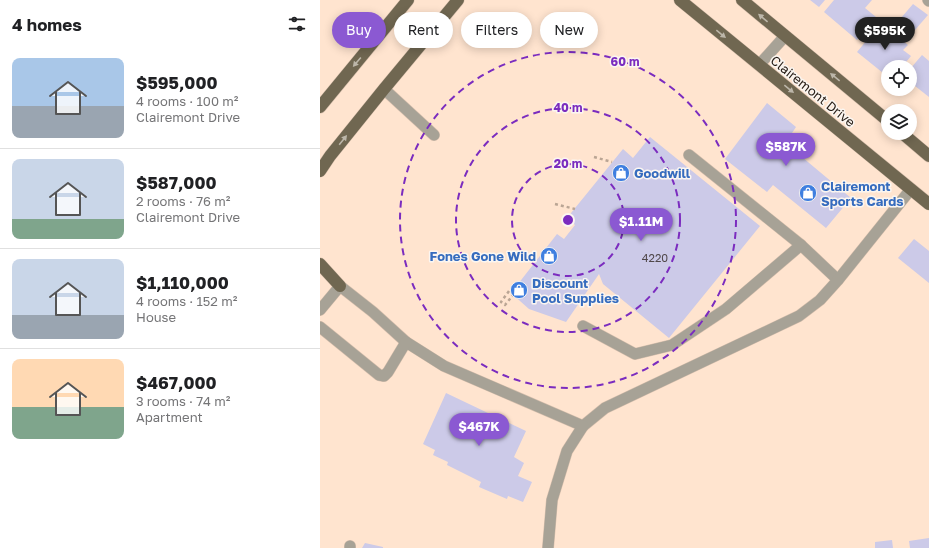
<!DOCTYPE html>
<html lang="en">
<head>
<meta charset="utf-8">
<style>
  :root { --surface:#fff; --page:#f2f2f2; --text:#202124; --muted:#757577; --line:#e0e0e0; --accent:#8b59d2 }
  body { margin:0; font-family:"Golos Text",sans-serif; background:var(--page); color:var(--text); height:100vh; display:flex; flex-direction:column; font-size:15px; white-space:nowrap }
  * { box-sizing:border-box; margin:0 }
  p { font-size:13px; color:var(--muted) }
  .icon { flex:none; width:22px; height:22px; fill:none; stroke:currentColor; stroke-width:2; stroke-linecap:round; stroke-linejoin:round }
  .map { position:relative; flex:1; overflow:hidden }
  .panel { display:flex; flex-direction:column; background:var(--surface); width:320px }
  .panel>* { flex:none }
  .guide { position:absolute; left:12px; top:12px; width:380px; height:36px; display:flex; gap:8px }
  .controls { position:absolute; left:561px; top:60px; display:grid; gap:8px }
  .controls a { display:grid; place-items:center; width:36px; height:36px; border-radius:50%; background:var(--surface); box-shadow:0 2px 10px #0003; font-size:20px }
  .price { position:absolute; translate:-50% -34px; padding:0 9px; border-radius:14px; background:var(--accent); color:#fff; font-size:13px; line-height:26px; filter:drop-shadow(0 1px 2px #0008) }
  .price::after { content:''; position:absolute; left:50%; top:24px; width:12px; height:9px; margin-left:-6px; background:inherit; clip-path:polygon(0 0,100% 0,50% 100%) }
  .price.active { background:#222; color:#fff }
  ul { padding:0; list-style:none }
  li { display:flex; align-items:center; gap:12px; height:100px; padding:0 12px }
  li+li { border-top:1px solid var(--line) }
  li span { display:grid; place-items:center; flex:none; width:112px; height:80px; border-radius:8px; color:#555 }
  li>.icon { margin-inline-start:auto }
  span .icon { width:48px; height:48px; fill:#fffc; stroke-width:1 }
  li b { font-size:17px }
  h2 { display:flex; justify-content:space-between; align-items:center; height:48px; padding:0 12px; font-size:17px }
  .pill { padding:0 14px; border-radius:18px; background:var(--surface); box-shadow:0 2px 10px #0003; font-size:14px; line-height:36px }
  .pill.active { background:var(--accent); color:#fff }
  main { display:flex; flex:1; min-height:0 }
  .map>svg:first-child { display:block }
  .building { fill:#cccae8 }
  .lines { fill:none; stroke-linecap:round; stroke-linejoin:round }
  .service-casing { stroke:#d8c0ae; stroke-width:12 }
  .primary-casing { stroke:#d8c0ae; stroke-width:13 }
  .path { stroke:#baa594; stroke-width:2.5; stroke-dasharray:3 3; stroke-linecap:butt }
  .service { stroke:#a7a296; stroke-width:11 }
  .primary { stroke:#706751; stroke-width:12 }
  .oneway { fill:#bcb6a9 }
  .ring { fill:none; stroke:#7b2cbf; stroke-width:2; stroke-dasharray:7 5 }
  .labels { text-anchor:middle; stroke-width:3; stroke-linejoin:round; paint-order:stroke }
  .number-label { font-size:11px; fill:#50484a }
  .street-label { font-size:13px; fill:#261c15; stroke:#fbf6f1 }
  .shop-label { font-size:13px; font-weight:bold; fill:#366cbe; stroke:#fbf6f1; text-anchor:start }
  .centre { fill:#7b2cbf; stroke:#fbf6f1; stroke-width:2 }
  .ring-label { font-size:12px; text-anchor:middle; font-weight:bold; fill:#7b2cbf; stroke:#fbf6f1; stroke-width:3; stroke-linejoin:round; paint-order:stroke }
</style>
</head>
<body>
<main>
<section class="panel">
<h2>4 homes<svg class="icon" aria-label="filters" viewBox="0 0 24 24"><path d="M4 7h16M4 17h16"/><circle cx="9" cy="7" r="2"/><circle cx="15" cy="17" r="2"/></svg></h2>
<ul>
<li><span style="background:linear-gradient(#a9c7e8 60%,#9aa5b1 0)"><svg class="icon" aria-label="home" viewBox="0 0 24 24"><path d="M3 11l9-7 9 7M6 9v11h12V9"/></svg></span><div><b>$595,000</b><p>4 rooms · 100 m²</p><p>Clairemont Drive</p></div></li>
<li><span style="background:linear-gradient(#c9d6e8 75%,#7fa58c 0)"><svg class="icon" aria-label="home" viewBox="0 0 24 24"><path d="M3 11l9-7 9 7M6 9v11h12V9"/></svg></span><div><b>$587,000</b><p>2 rooms · 76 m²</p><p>Clairemont Drive</p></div></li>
<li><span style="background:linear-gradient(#c9d6e8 70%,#9aa5b1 0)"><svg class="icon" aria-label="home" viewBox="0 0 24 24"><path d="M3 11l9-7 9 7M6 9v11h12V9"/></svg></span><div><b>$1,110,000</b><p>4 rooms · 152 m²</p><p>House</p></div></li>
<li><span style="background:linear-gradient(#ffd9b3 60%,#7fa58c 0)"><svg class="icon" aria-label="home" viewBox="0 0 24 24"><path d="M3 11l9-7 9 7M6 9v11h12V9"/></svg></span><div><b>$467,000</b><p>3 rooms · 74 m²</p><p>Apartment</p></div></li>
</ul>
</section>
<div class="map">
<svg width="609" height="548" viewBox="0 0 609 548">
  <rect width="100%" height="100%" fill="#ffe4cf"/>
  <g class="building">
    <polygon points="490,0 505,0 499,7"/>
    <polygon points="514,0 552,0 545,8 556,17 537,40 504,12"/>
    <polygon points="593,4 608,15 595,30 581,18"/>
    <polygon points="557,28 564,33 568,29 588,45 583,50 591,56 582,67 568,67 568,77 537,52"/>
    <polygon points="602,55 609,61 609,97 590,82 590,69"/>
    <polygon points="447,103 476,127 472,133 482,141 476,152 531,198 506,228 453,185 447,192 405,159"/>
    <polygon points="330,137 440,226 349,338 283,284 279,274 246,322 209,309 191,293 237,234 244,239 255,225 247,218 303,149 313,158"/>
    <polygon points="594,239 609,251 609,283 578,258"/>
    <polygon points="126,393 206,431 194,457 204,463 198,476 212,482 203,502 188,496 187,499 159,487 161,482 127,465 128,462 113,455 115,450 103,444"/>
    <polygon points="609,538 609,548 590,548 589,541"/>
    <polygon points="572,540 573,548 555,548 555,542"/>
    <polygon points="45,543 63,547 63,548 42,548"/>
  </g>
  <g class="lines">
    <defs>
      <g id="service">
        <polyline points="608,0 609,1"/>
        <polyline points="439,65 465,36"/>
        <polyline points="64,89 114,135"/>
        <polyline points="369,155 481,245 518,280"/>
        <polyline points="0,310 20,286 53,312 86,342 124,366 263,426 285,408 479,316 500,300 518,280 591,189"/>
        <polyline points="263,326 315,354 352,345 406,309 481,245"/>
        <polyline points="0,327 59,375 64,376 68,372 86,342"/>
        <polyline points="30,548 30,546"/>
        <polyline points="228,548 232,500 247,451 263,426"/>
      </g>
      <g id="primary">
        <polyline points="360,0 609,204"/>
        <polyline points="422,0 568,121"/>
        <polyline points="0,107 88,0"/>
        <polyline points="582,133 609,156"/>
        <polyline points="0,171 10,156 64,89 138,0"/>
        <polyline points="0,264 20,286"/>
      </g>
    </defs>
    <use href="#service" class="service-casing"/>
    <use href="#primary" class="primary-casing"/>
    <g class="path">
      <polyline points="274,157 292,162"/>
      <polyline points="235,204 255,209"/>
      <polyline points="189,291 181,302 185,305 193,295"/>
    </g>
    <use href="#service" class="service"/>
    <use href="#primary" class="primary"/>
  </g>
  <defs><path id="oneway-solid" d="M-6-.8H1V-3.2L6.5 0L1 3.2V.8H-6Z"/></defs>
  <g class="oneway">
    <use href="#oneway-solid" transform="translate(443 18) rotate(-140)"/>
    <use href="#oneway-solid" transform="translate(401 34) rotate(39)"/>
    <use href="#oneway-solid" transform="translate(37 62) rotate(130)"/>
    <use href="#oneway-solid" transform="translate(515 77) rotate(-141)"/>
    <use href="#oneway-solid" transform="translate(469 89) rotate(39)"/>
    <use href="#oneway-solid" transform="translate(23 140) rotate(-51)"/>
  </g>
  <g class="ring">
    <circle cx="248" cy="220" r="56"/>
    <circle cx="248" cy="220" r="112"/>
    <circle cx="248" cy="220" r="168"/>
  </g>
  <defs>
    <symbol id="shop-disc" viewBox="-11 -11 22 22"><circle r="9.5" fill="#3f7fe0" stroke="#fbf6f1"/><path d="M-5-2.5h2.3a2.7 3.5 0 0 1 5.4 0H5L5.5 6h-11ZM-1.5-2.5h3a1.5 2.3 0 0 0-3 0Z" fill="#fff"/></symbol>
  </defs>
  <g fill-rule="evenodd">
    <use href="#shop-disc" x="291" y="163" width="20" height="20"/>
    <use href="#shop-disc" x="478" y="183" width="20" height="20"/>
    <use href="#shop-disc" x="219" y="246" width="20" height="20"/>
    <use href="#shop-disc" x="189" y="280" width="20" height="20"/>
  </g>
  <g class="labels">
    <g class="number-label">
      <text x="335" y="262">4220</text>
    </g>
    <g class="street-label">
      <text transform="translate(493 91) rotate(39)" y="5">Clairemont Drive</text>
    </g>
    <g class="shop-label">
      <text x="314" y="178">Goodwill</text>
      <text x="501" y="191">Clairemont<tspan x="501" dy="15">Sports Cards</tspan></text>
      <text x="216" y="261" text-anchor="end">Fones Gone Wild</text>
      <text x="212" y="288">Discount<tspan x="212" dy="15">Pool Supplies</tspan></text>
    </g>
  </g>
  <circle cx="248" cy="220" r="6" class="centre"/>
  <g class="ring-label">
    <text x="305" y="66">60 m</text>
    <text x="248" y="112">40 m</text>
    <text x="248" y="168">20 m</text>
  </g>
</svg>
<div class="controls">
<a><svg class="icon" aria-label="locate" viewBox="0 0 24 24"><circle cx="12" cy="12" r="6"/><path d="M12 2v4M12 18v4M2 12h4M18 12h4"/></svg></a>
<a><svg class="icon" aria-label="layers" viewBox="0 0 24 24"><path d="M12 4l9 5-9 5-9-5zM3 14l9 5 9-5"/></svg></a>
</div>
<b class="price active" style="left:565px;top:51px">$595K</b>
<b class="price" style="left:466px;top:167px">$587K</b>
<b class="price" style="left:321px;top:242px">$1.11M</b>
<b class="price" style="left:159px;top:447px">$467K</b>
<div class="guide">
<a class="pill active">Buy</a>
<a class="pill">Rent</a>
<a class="pill">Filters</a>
<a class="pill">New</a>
</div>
</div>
</main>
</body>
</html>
